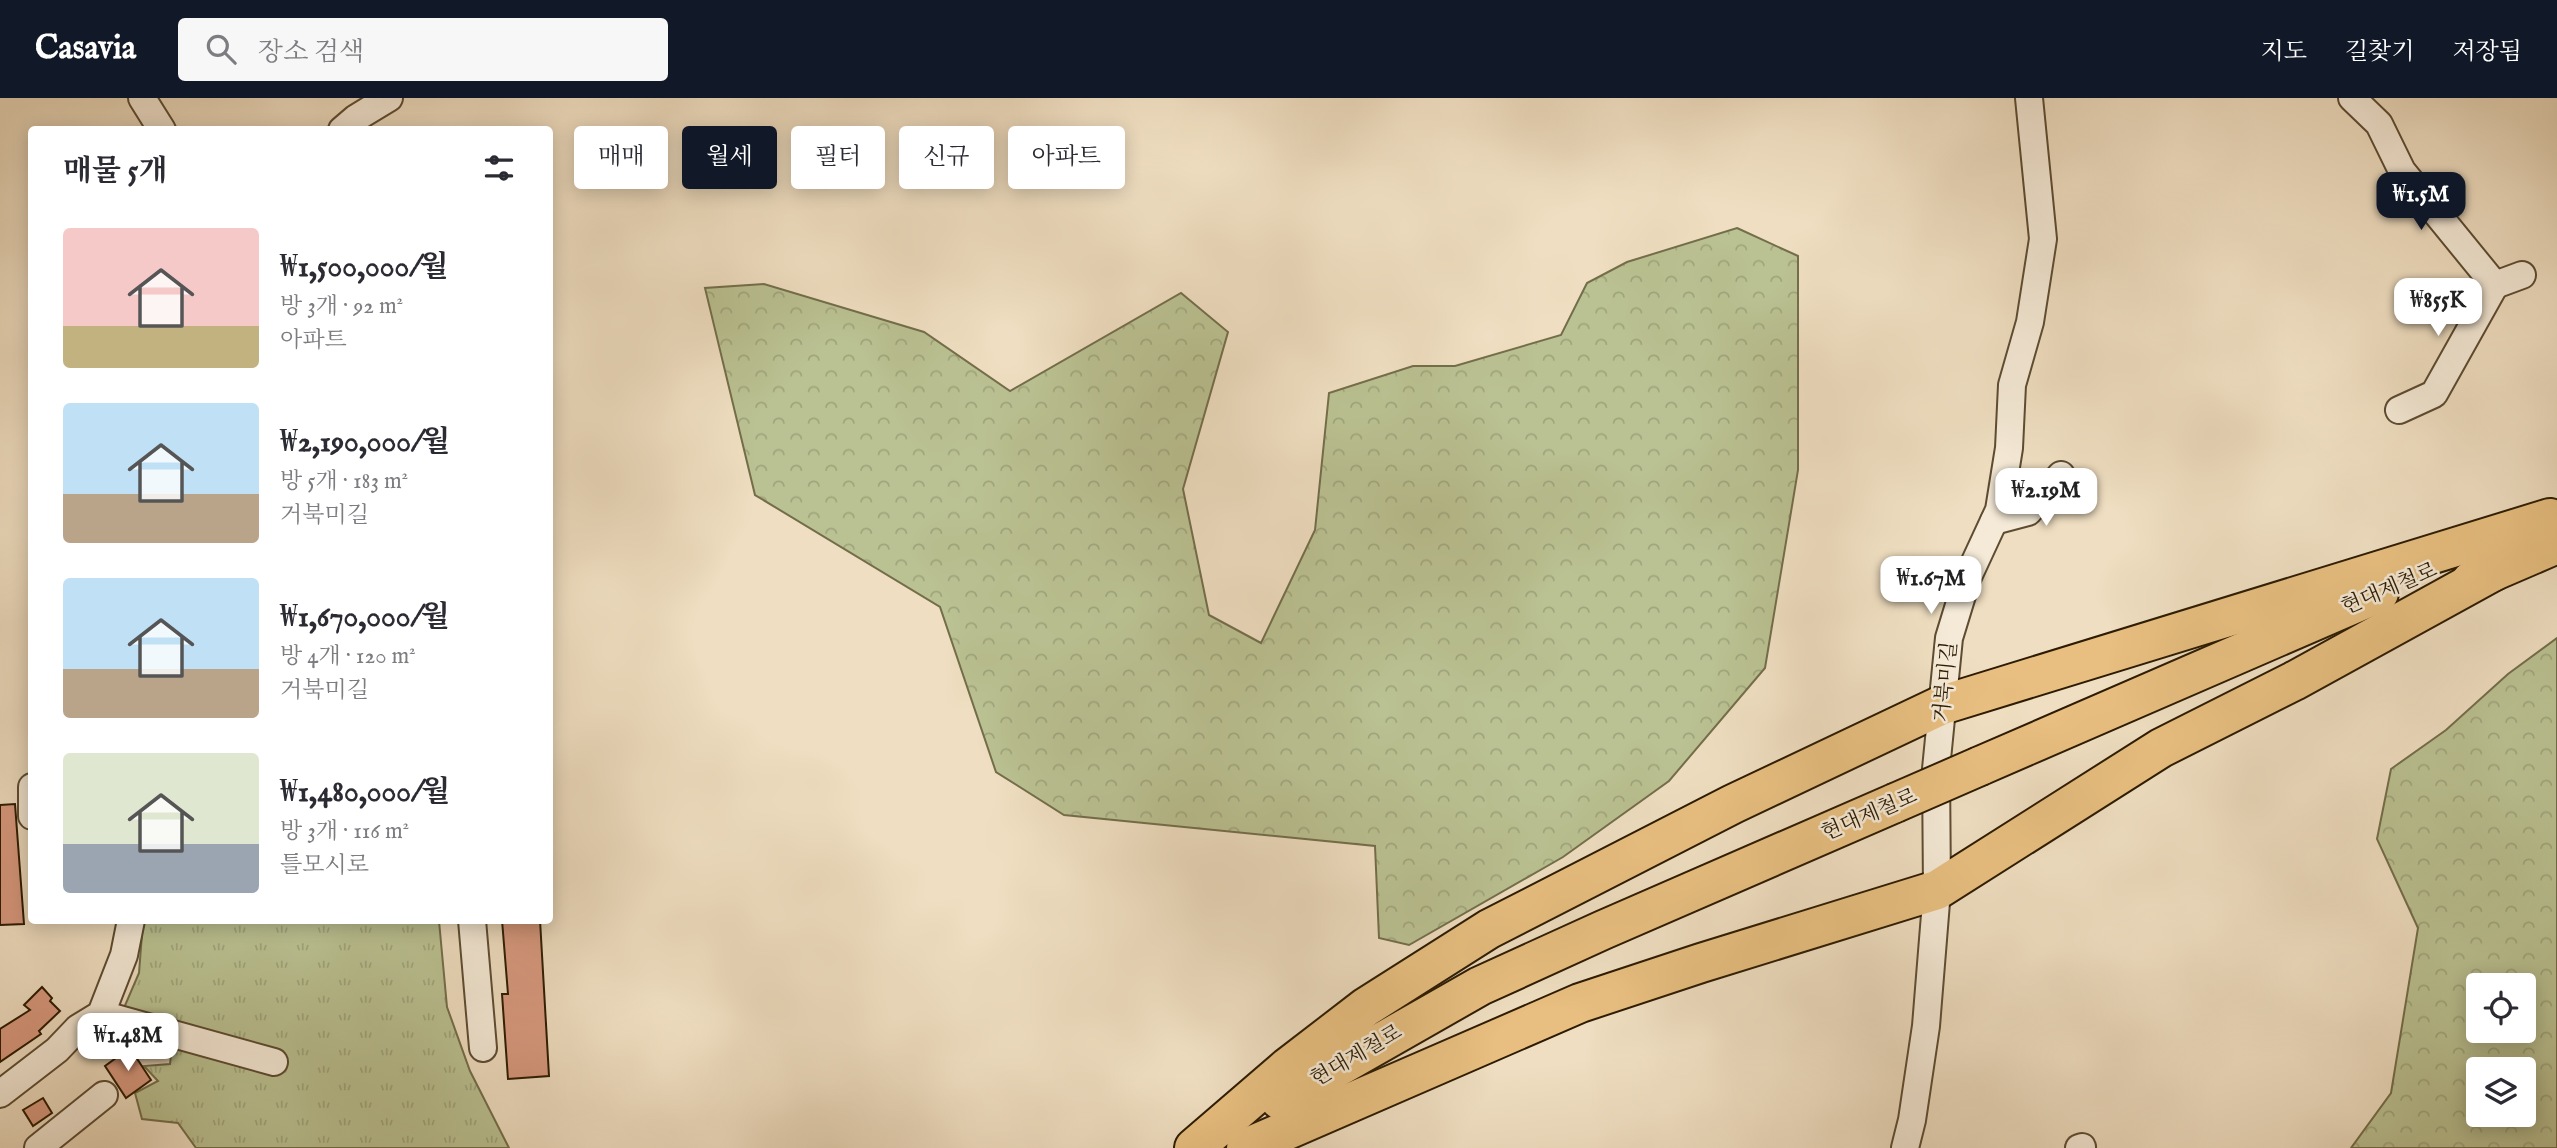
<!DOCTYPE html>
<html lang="ko">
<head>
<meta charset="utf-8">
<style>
  :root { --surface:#fff; --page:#f7f7f7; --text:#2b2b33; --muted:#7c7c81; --accent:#111827 }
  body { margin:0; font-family:"IM FELL English","Noto Serif KR",serif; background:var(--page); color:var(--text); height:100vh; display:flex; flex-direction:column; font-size:26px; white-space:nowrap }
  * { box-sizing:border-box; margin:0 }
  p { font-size:23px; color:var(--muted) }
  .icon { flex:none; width:38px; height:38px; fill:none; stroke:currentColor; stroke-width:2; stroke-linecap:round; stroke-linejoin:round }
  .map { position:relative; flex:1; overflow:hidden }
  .side { position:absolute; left:28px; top:28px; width:525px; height:798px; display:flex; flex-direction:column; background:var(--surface); border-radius:7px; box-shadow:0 4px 18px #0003 }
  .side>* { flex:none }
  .banner { position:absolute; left:574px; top:28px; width:665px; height:63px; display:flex; gap:14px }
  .tools { position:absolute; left:2466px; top:875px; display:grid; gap:14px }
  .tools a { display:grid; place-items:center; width:70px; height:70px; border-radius:7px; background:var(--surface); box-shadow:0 4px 18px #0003; font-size:35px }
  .price { position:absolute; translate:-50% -60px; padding:0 16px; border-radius:14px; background:#fff; color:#222; font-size:23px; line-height:46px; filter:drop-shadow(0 2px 4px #0008) }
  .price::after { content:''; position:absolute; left:50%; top:42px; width:21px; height:16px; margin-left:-10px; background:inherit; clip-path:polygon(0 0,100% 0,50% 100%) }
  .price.on { background:var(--accent); color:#fff }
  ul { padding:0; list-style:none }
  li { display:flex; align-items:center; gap:21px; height:175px; padding:0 35px }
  li span { display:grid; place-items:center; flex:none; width:196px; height:140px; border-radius:7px; color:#555 }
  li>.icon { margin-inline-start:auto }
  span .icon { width:84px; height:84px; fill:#fffc; stroke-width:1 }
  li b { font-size:30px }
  h2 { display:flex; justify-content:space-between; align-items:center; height:84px; padding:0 35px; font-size:30px }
  .tag { padding:0 24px; border-radius:7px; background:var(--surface); box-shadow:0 4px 18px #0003; font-size:24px; line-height:63px }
  .tag.on { background:var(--accent); color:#fff }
  header { display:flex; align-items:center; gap:42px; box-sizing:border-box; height:98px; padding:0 35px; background:var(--accent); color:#fff }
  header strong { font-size:33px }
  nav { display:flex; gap:38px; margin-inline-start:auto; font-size:24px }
  .search { width:490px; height:63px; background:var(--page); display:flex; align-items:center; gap:18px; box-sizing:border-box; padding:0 24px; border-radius:7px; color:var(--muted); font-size:26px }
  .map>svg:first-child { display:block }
  .grass { fill:url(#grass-tufts); stroke:#736e4a; stroke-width:2 }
  .forest { fill:url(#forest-crowns); stroke:#736e4a; stroke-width:2; fill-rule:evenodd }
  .building { fill:#d8997f; stroke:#2c1b02; stroke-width:2 }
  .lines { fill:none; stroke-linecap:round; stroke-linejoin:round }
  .minor-casing { stroke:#5d4c32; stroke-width:30 }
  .highway-casing { stroke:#2c1b02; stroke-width:42 }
  .minor { stroke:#f5ead7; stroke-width:26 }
  .highway { stroke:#e8bf80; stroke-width:38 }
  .highway-bridge-casing { stroke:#2c1b02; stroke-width:42; stroke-linecap:butt }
  .highway-bridge { stroke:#e8bf80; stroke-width:38 }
  .labels { text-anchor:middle; stroke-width:5; stroke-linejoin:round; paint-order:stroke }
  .street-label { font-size:21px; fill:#2c1b02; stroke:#f5ead7 }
</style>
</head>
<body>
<header>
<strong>Casavia</strong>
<div class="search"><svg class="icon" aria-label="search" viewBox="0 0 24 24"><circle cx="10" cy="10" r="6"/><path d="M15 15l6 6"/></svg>장소 검색</div>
<nav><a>지도</a><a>길찾기</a><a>저장됨</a></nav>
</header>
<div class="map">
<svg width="2557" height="1050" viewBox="0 0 2557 1050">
  <defs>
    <pattern id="grass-tufts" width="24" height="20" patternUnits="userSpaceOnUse" patternTransform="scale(1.75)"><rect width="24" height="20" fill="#bac192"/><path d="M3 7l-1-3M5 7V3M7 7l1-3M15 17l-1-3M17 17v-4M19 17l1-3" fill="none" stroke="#a0a57c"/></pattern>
    <pattern id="forest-crowns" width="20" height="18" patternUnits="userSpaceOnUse" patternTransform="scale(1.75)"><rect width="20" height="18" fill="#bac192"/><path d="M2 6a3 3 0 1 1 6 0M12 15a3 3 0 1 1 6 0" fill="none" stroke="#a0a57c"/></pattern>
  </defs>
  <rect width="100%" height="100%" fill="#efdec1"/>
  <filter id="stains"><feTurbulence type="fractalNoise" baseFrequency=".00286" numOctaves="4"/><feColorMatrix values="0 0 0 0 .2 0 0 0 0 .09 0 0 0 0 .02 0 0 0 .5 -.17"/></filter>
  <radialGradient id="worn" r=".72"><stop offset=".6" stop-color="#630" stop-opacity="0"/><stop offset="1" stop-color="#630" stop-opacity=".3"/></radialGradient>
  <polygon class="grass" points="143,823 439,823 447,909 470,973 509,1050 196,1050 178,1025 142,1021 135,995 158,983 144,968 170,966 172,948 120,919 139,875"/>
  <g class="forest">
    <polygon points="1737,130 1798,158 1798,372 1765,570 1669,683 1563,759 1409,847 1379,840 1375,748 1064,717 996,674 940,509 755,397 705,190 764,186 924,234 1010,293 1181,195 1228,234 1183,391 1209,517 1261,545 1315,432 1329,295 1413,268 1455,268 1561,237 1587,185 1627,164"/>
    <path d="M2557,540V1050H2351L2391,995L2418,830L2377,741L2391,671L2446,632L2508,576ZM2478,887H2524V933H2478ZM2478,971H2524V1017H2478Z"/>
  </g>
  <g class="building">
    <polygon points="15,706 24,826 0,827 0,707"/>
    <polygon points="502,822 540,822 549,978 508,981 502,896 508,896"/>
    <polygon points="42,889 52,900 50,903 60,913 39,933 41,936 0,964 0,931 30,912 24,907"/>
    <polygon points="130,950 151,982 126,1000 105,968"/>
    <polygon points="43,1000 52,1015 33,1028 23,1012"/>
  </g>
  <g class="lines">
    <defs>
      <g id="minor">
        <polyline points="142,0 162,32"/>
        <polyline points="2352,0 2379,26 2402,73 2495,187 2522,177"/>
        <polyline points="342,32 356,20 389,0"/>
        <polyline points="2399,312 2434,296 2495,187"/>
        <polyline points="1994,423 2028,414 2061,377"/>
        <polyline points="32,689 32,718"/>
        <polyline points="472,822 483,950"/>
        <polyline points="101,916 274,964"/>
        <polyline points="0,996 57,952 78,930 101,916 124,857 131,822"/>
        <polyline points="38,1050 104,997"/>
        <polyline points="1905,1050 1912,1022 1926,928 1937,792 1936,671 1949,540 1967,481 1999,412 2009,350 2012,287 2030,224 2043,141 2029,0"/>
        <polyline points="2079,1050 2082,1049"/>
      </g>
      <g id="highway">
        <polyline points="2471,483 2557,446"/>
        <polyline points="1980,668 2379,495"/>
        <polyline points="1280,1002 1480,888 1603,832 1895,705"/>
        <polyline points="1194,1050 1288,969 1366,909 1489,831 1733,706 1942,607 2550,420"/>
        <polyline points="1246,1050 1580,905 1701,865 1937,792 2161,650 2294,583 2494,473"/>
      </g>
    </defs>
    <use href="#minor" class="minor-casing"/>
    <use href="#highway" class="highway-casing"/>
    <use href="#minor" class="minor"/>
    <use href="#highway" class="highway"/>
    <defs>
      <polyline id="highway-bridge" points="1895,705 1980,668"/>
    </defs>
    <use href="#highway-bridge" class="highway-bridge-casing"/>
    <use href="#highway-bridge" class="highway-bridge"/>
  </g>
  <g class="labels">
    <g class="street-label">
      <text transform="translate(2389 490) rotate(-23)" y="7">현대제철로</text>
      <text transform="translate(1945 584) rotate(-84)" y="7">거북미길</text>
      <text transform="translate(1869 716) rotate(-23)" y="7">현대제철로</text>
      <text transform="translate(1356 957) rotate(-30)" y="7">현대제철로</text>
    </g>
  </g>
  <rect width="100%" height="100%" filter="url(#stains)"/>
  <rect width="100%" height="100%" fill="url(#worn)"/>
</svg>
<div class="tools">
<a><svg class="icon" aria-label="locate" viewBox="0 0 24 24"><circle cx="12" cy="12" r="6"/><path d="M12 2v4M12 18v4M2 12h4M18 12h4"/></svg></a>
<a><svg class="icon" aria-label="layers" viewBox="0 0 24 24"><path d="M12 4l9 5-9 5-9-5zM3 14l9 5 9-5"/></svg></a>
</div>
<b class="price on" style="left:2421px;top:134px">₩1.5M</b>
<b class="price" style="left:2438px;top:240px">₩855K</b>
<b class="price" style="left:2046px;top:430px">₩2.19M</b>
<b class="price" style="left:1931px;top:518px">₩1.67M</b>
<b class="price" style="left:128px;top:975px">₩1.48M</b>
<div class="banner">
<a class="tag">매매</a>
<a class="tag on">월세</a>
<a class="tag">필터</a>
<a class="tag">신규</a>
<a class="tag">아파트</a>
</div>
<section class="side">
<h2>매물 5개<svg class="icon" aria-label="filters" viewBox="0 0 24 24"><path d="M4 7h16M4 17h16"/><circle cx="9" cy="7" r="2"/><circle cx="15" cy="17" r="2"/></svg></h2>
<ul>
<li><span style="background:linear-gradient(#f6c9c9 70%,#c2b280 0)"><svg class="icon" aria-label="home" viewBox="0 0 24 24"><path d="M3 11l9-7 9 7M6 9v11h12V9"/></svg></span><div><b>₩1,500,000/월</b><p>방 3개 · 92 m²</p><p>아파트</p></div></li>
<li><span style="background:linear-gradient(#bfe0f5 65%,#b9a48a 0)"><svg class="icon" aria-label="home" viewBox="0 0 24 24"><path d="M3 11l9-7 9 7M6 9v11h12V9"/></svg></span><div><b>₩2,190,000/월</b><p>방 5개 · 183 m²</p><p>거북미길</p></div></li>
<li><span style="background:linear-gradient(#bfe0f5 65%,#b9a48a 0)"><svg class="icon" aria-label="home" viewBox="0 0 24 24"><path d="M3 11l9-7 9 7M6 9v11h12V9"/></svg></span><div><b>₩1,670,000/월</b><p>방 4개 · 120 m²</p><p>거북미길</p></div></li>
<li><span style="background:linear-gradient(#dfe7d0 65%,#9aa5b1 0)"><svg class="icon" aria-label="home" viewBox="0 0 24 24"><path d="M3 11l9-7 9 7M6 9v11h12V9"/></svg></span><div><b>₩1,480,000/월</b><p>방 3개 · 116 m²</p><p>틀모시로</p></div></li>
</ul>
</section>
</div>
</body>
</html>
